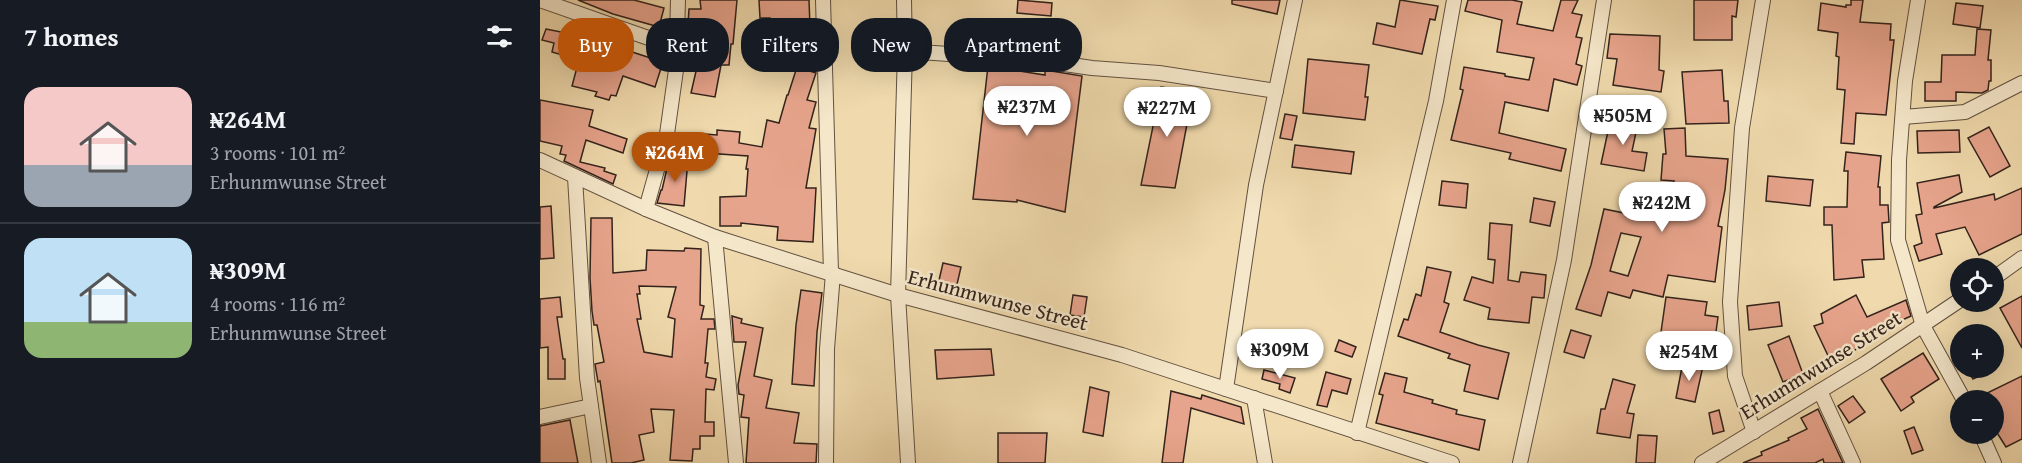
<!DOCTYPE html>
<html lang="en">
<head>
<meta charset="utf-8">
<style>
  :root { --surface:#171b24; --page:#20242c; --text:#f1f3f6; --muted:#9ea1a6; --line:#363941; --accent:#b45309 }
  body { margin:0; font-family:"Gentium Book Plus",serif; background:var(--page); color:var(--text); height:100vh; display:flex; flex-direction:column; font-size:22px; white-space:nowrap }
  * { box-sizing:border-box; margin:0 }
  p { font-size:20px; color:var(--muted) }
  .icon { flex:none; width:33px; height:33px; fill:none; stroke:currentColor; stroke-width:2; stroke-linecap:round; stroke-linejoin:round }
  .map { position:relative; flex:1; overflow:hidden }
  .sheet { display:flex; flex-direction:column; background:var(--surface); width:540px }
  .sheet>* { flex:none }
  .top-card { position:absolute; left:18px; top:18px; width:570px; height:54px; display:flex; gap:12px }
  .fabs { position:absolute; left:1410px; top:258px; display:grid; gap:12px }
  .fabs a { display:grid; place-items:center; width:54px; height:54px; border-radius:50%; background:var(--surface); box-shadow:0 6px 24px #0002; font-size:30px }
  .price { position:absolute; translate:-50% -51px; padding:0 14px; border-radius:21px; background:#fff; color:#222; font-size:20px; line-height:39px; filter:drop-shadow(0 2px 3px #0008) }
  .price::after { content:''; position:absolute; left:50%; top:36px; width:18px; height:14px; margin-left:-9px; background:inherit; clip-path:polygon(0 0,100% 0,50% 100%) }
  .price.active { background:var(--accent); color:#fff }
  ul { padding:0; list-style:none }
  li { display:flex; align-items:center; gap:18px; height:150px; padding:0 24px }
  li+li { border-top:2px solid var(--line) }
  li span { display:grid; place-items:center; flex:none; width:168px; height:120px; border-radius:18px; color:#555 }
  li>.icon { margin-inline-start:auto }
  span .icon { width:72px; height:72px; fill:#fffc; stroke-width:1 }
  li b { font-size:26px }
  h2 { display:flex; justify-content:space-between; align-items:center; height:72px; padding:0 24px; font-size:26px }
  .pill { padding:0 21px; border-radius:24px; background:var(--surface); box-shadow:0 6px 24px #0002; font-size:21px; line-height:54px }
  .pill.active { background:var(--accent); color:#fff }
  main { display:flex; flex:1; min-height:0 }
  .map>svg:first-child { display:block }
  .building { fill:#e7a48c; stroke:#33231c; stroke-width:1.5; fill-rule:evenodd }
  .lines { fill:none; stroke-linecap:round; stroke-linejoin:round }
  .street-casing { stroke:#625140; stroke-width:16 }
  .street { stroke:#f5e7ca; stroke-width:14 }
  .labels { text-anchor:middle; stroke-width:5; stroke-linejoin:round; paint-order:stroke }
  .street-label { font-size:21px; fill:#33231c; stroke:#f5e7ca }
</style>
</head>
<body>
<main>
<section class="sheet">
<h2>7 homes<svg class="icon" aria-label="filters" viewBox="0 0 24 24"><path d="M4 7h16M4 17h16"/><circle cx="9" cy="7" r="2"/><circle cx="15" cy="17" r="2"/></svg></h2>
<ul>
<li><span style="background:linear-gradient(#f6c9c9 65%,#9aa5b1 0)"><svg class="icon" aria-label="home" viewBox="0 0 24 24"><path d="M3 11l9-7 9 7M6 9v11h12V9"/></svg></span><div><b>₦264M</b><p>3 rooms · 101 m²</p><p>Erhunmwunse Street</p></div></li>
<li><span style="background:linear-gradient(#bfe0f5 70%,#8fb573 0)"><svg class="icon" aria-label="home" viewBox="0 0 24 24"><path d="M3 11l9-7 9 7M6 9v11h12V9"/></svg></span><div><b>₦309M</b><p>4 rooms · 116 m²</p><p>Erhunmwunse Street</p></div></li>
</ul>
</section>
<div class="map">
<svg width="1482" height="463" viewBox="0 0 1482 463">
  <rect width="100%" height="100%" fill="#f0daad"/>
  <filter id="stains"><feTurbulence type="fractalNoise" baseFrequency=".00333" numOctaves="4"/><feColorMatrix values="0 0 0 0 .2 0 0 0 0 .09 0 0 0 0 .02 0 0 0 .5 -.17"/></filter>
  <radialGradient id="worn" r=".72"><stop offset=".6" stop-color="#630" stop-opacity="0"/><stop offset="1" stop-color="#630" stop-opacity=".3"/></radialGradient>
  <g class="building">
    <polygon points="38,0 94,0 124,8 119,27 73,14"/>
    <polygon points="160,0 197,0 193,44 191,44 189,65 181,65 175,97 151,93 160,54 146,53 149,9 161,9"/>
    <polygon points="219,0 269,0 270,27 268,44 228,39 230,18 220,18"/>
    <polygon points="478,0 512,3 511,16 477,13"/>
    <polygon points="692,0 740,0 737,14 692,4"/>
    <polygon points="860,0 898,6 895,20 890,19 882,54 833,44 837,23 855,27"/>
    <polygon points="928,0 972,0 982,2 977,24 1013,31 1021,0 1038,0 1032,13 1042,15 1036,37 1042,38 1036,64 1042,66 1037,85 1014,79 1008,111 965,102 959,133 1026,149 1021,171 969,159 971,153 911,140 923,90 920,89 924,67 965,74 965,76 989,80 994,58 957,52 962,20 925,11"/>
    <polygon points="1154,0 1198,0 1196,17 1192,16 1192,40 1154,40"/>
    <polygon points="1311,0 1323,0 1320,22 1351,24 1350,40 1354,40 1346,115 1316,113 1314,144 1301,143 1305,90 1297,89 1299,57 1296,56 1298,33 1278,30 1281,3 1306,7 1306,5 1311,5"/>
    <polygon points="1416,3 1443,6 1440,28 1413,24"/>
    <polygon points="6,29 66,41 86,50 123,62 115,87 83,76 76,96 71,95 69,100 55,96 57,92 32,86 39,60 12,52 14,43 2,40"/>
    <polygon points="1437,29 1451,30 1448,60 1451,60 1451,81 1449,81 1448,90 1442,93 1416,92 1416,101 1385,101 1385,82 1401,82 1402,55 1435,55"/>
    <polygon points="1070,34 1120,36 1119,70 1124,71 1121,92 1073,85 1077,59 1067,58"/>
    <polygon points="768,59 829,65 825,97 828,97 825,120 763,113"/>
    <polygon points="448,66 505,75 505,70 542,76 525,212 477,200 477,202 433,199"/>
    <polygon points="257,67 276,73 267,100 276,102 269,128 276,129 266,188 276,188 273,242 237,240 238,227 201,223 201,226 180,226 180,197 206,196 208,169 206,169 208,156 151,152 152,133 177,135 177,130 200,132 199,143 222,147 227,120 239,123 247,95 248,95"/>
    <polygon points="1182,70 1184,101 1188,101 1189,123 1146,124 1142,72"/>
    <polygon points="621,87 653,92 635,188 601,185"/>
    <polygon points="0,100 53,110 49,126 87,139 83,153 46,140 40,162 65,168 64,171 76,175 73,184 24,161 26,155 20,154 22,146 0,141"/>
    <polygon points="745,114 757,116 752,140 740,138"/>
    <polygon points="1071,117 1098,123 1092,151 1107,153 1104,171 1061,164"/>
    <polygon points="1449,127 1470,166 1450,177 1428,138"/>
    <path d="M1145,128L1146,156L1188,159L1185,190L1178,226L1182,227L1175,282L1128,275L1123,297L1093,290L1090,298L1068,292L1061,316L1036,309L1051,265L1064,209L1119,220L1120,216L1127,218L1134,181L1121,180L1123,154H1126L1124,129ZM1081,233L1101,237L1088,276L1070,271Z"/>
    <polygon points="1419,130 1420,152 1378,153 1377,131"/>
    <polygon points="755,145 814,152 811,174 752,167"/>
    <polygon points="1306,152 1341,156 1338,187 1340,187 1340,205 1348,205 1349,222 1342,223 1344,259 1322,260 1324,277 1294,280 1292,225 1284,225 1284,207 1307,207 1308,171 1304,171"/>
    <polygon points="131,156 148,159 144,206 117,203 121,190 122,190 127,168 129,169"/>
    <polygon points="1419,175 1422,192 1394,207 1394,208 1454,194 1455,200 1482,188 1482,234 1439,255 1425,227 1396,234 1402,254 1379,261 1374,246 1382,243 1376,215 1382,214 1377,183"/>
    <polygon points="1228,176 1273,180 1270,206 1226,201"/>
    <polygon points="902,181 928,184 926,208 899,205"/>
    <polygon points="994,198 1015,202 1010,226 990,222"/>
    <polygon points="11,206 14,258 0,259 0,207"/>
    <path d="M51,218H72L73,273L106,270L107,250L144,251L145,248L161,249L160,305L164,306L161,319H174L175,329H168L165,363H168L166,377L176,379L174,390L166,389L165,422H174V436H160V449H153L152,461L130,460L134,410L111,409L114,432L99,435L104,460L91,463H72L60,381L58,382L55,364L64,362L57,325H54L52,311L50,278ZM99,286L136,287L128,317L135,319L132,357L104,352L97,319H101L97,294H100Z"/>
    <polygon points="950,223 972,225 968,280 979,282 981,272 1006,275 1004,298 992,297 989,323 948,319 950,308 924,300 932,277 953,283 955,260 948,259"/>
    <polygon points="403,263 421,267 415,293 397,289"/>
    <polygon points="887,267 911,272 904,302 909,304 900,332 938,345 969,353 958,399 924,391 930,365 908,358 910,354 858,336 864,319 868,320 876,294 881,296"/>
    <polygon points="261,290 282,293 277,332 274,386 252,384 256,325"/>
    <polygon points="533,295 547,297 544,317 530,315"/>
    <polygon points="1316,295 1327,317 1366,300 1371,316 1334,333 1337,339 1291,362 1274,326 1283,323 1281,314"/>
    <polygon points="1482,296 1482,348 1460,308"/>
    <polygon points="20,297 22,317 17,317 23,359 25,359 25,379 8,379 8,347 0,348 0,299"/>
    <polygon points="1126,297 1167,302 1165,315 1178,317 1175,339 1121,332"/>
    <polygon points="1239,302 1242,326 1209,330 1207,306"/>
    <polygon points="192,316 202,319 201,323 223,328 214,376 232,380 226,408 259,413 254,443 277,444 276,463 206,463 209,418 201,417 204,395 199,394 198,385 206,342 194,342"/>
    <polygon points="1031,330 1051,336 1044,358 1024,352"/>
    <polygon points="1249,336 1263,374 1243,382 1228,345"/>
    <polygon points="799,340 816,347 812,357 795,351"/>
    <polygon points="451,349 454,375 397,379 395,350"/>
    <polygon points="1383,353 1399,379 1371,397 1374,402 1361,411 1341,379"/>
    <polygon points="1143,362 1163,366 1155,402 1136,398"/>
    <polygon points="1427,368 1456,368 1433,379"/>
    <polygon points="724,370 755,378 750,393 739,389 740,384 722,379"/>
    <polygon points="786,372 811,379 807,394 792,390 787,407 777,405"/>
    <polygon points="845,373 867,378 864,392 893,400 892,403 917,410 916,414 945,420 939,450 836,423 843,395 839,394"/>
    <polygon points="1482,376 1482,439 1466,447 1454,428 1454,400 1433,400"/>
    <polygon points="1073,379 1095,385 1087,413 1094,414 1090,438 1057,433 1061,409 1065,409"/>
    <polygon points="550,387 569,392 563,436 543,432"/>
    <polygon points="631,391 661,399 662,395 701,407 704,424 651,408 643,463 622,463"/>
    <polygon points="1313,396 1325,412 1309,423 1298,406"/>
    <polygon points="1278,409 1303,463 1284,463 1283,459 1275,463 1203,463 1222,455 1221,452 1249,440 1248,438 1267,429 1261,418"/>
    <polygon points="1179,410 1184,431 1173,434 1169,413"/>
    <polygon points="30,420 38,463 0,463 0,426"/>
    <polygon points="1374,427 1383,450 1372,454 1364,431"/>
    <polygon points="458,433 507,433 505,463 458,463"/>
    <polygon points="1098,435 1117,436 1115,463 1096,463"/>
  </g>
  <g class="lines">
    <defs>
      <g id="street">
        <polyline points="0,0 137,48"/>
        <polyline points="283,0 291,272"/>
        <polyline points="364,0 365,51 358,295 368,463"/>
        <polyline points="1378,0 1365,81 1359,160 1358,240 1383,326 1424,400"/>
        <polyline points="365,51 497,60 552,68 619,73 736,91"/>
        <polyline points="1363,117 1425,112 1482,83"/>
        <polyline points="0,160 106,209 175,237 358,295 582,355 912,463"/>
        <polyline points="35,177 47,378 59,463"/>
        <polyline points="106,209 127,134 136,70 138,0"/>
        <polyline points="175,237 196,463"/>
        <polyline points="1454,278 1482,258"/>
        <polyline points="686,389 716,185 755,0"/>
        <polyline points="1280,391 1313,463"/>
        <polyline points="714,398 725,463"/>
        <polyline points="0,417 51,406"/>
        <polyline points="1214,432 1195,376 1190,302 1202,128 1223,0"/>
        <polyline points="817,433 896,101 914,0"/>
        <polyline points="1441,434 1454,463"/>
        <polyline points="286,463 287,349 293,273"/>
        <polyline points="980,463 1024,260 1064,0"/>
        <polyline points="1162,463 1326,363 1420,300"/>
      </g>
    </defs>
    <use href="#street" class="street-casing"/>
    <use href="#street" class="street"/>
  </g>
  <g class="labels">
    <g class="street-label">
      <text transform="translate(458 300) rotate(15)" y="7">Erhunmwunse Street</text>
      <text transform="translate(1281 365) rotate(-32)" y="7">Erhunmwunse Street</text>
    </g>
  </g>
  <rect width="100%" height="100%" filter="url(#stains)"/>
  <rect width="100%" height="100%" fill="url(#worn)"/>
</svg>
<div class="fabs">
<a><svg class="icon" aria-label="locate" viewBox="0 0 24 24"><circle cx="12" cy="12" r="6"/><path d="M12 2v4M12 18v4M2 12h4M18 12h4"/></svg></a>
<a>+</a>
<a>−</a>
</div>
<b class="price" style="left:487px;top:137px">₦237M</b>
<b class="price" style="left:627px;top:138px">₦227M</b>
<b class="price" style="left:1083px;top:146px">₦505M</b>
<b class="price active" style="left:135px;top:183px">₦264M</b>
<b class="price" style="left:1122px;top:233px">₦242M</b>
<b class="price" style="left:740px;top:380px">₦309M</b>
<b class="price" style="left:1149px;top:382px">₦254M</b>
<div class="top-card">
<a class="pill active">Buy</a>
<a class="pill">Rent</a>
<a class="pill">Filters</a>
<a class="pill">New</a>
<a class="pill">Apartment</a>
</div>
</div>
</main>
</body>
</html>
